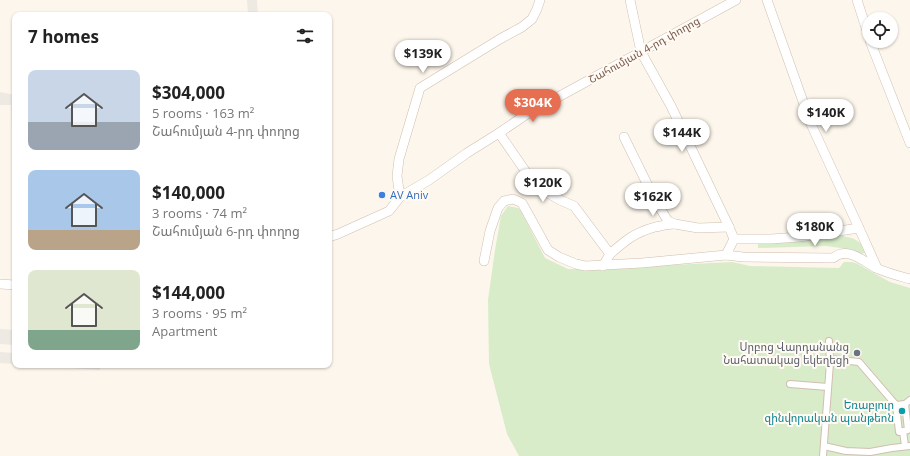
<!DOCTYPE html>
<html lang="en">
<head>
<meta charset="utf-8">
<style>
  :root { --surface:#fff; --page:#f6f6f6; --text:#222; --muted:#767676; --accent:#e76f51 }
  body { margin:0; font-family:"Open Sans","Noto Sans Armenian",sans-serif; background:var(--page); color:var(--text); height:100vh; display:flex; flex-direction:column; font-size:15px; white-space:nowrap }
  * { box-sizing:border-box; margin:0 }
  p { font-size:13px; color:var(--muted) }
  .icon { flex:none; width:22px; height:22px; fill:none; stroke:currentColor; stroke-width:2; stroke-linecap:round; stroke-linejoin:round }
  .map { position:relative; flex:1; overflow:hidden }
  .drawer { position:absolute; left:12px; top:12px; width:320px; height:356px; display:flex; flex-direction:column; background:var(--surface); border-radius:8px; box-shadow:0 1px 3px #0004 }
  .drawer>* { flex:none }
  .fabs { position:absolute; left:862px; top:12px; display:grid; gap:8px }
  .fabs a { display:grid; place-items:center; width:36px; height:36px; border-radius:50%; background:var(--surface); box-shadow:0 1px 3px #0004; font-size:20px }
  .price { position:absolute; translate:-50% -34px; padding:0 9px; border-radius:14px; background:#fff; color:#222; font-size:13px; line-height:26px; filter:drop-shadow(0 1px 2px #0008) }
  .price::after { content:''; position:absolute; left:50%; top:24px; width:12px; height:9px; margin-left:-6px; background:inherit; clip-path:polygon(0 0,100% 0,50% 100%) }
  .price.current { background:var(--accent); color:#fff }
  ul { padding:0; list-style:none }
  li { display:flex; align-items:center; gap:12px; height:100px; padding:0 16px }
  li span { display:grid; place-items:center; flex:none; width:112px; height:80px; border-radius:8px; color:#555 }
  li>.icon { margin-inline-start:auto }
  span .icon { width:48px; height:48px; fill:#fffc; stroke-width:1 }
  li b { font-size:17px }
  h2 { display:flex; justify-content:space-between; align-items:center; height:48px; padding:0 16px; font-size:17px }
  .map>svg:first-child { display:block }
  .industrial { fill:#efe9e4 }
  .green { fill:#d8ecc9 }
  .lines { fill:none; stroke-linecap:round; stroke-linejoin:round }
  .pedestrian-casing { stroke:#d1beb0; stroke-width:8 }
  .minor-casing { stroke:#d1beb0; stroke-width:10 }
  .pedestrian { stroke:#fff; stroke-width:6 }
  .minor { stroke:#fff; stroke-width:9 }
  .shop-dot { fill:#3f7fe0; stroke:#fffaf3; stroke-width:1.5 }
  .worship-dot { fill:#6b7280; stroke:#fffaf3; stroke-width:1.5 }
  .culture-dot { fill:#0f9aa8; stroke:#fffaf3; stroke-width:1.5 }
  .labels { text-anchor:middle; stroke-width:4; stroke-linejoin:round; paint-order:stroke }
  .street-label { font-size:11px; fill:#7a5c4d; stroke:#fffaf3 }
  .shop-label { font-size:11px; fill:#366cbe; stroke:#fffaf3; text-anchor:start }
  .worship-label { font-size:11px; fill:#5b616d; stroke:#fffaf3; text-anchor:end }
  .culture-label { font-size:11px; fill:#0d838f; stroke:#fffaf3; text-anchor:end }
</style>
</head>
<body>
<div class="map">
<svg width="910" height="456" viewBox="0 0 910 456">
  <rect width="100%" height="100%" fill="#fdf6ec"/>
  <g class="industrial">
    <polygon points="247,0 257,0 258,15 248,15"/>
    <polygon points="0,92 15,95 15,162 13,162 11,105 0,105"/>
    <polygon points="0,329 15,330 15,345 0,344"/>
    <polygon points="0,352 15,353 15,364 0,363"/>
    <polygon points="27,365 112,365 112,368 100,368 100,370"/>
  </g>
  <g class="green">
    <polygon points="508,206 518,208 521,211 545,258 568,269 591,269 732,262 750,266 839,268 844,262 851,262 856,263 890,282 910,288 910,456 519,456 507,434 489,364 488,300 495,250 501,216"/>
    <path d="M835,235C843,236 854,237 860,243C862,246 864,249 866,252L862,254L841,248L826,246L758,248V242Z"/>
  </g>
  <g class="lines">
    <defs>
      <g id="pedestrian">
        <polyline points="830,359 859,362 896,405 905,404 910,400"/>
        <polyline points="790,384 828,387"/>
        <polyline points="896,405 899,432 908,430 905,404"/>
        <polyline points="903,431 905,446"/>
        <polyline points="824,446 846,451 870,452 892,448 910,446"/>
        <polyline points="823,456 830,363 829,341"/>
      </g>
      <g id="minor">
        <polyline points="630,0 641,52 671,106 729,227 734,239 726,255"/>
        <polyline points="767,0 811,124 859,228 877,268"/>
        <polyline points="857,0 869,37"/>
        <polyline points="870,41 910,143"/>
        <polyline points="499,133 526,172 536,183 548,193 560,200 574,206 610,254 603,266"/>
        <polyline points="624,137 655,200 668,221 675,224 698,228 729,227"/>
        <polyline points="400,197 397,176 399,159 420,88 500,39 522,27 532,19 537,9 540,0"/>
        <polyline points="329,237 338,234 389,211 400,197 429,180 467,153 499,133 527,114 736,0"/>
        <polyline points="734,239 771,239 799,237 859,228"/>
        <path d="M610,254C626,240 634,233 655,227C662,226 667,224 674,224"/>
        <path d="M484,261L490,231L498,208L504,201L513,199L522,203L548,250L559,257L576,264L585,266L642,263L726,255L743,257L833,258C848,246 863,261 876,268C887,273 899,276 910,279"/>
        <polyline points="0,284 15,285"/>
      </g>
    </defs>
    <use href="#pedestrian" class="pedestrian-casing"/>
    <use href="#minor" class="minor-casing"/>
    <use href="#pedestrian" class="pedestrian"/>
    <use href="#minor" class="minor"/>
  </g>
  <circle class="shop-dot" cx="382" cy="195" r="4"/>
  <circle class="worship-dot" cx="857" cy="353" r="4"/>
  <circle class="culture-dot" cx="902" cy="411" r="4"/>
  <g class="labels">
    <g class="street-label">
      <text transform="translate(644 50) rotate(-29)" y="4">Շահումյան 4-րդ փողոց</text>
    </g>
    <g class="shop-label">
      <text x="390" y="199">AV Aniv</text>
    </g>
    <g class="worship-label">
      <text x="849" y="351">Սրբոց Վարդանանց<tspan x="849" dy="13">Նահատակաց եկեղեցի</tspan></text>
    </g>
    <g class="culture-label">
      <text x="894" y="409">Եռաբլուր<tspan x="894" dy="13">զինվորական պանթեոն</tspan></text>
    </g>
  </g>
</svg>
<div class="fabs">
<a><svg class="icon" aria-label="locate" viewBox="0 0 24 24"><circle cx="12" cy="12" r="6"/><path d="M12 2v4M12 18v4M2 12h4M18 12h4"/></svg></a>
</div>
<b class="price" style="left:423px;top:74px">$139K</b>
<b class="price current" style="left:533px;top:123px">$304K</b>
<b class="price" style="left:826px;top:133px">$140K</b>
<b class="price" style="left:682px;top:153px">$144K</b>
<b class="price" style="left:543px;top:203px">$120K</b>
<b class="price" style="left:653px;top:217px">$162K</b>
<b class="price" style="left:815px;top:247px">$180K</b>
<section class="drawer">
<h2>7 homes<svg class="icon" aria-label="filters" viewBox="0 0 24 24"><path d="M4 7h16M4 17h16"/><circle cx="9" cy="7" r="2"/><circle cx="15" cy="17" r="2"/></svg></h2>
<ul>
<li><span style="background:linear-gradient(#c9d6e8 65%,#9aa5b1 0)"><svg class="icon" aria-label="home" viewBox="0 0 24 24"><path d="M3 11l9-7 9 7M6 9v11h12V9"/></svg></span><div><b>$304,000</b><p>5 rooms · 163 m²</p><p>Շահումյան 4-րդ փողոց</p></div></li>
<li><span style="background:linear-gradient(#a9c7e8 75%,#b9a48a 0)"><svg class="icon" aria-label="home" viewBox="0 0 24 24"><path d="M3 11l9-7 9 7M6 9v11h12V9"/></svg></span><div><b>$140,000</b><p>3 rooms · 74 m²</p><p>Շահումյան 6-րդ փողոց</p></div></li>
<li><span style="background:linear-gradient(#dfe7d0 75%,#7fa58c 0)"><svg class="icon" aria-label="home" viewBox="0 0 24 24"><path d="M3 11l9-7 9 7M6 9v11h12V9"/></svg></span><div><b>$144,000</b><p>3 rooms · 95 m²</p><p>Apartment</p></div></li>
</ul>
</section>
</div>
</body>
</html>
